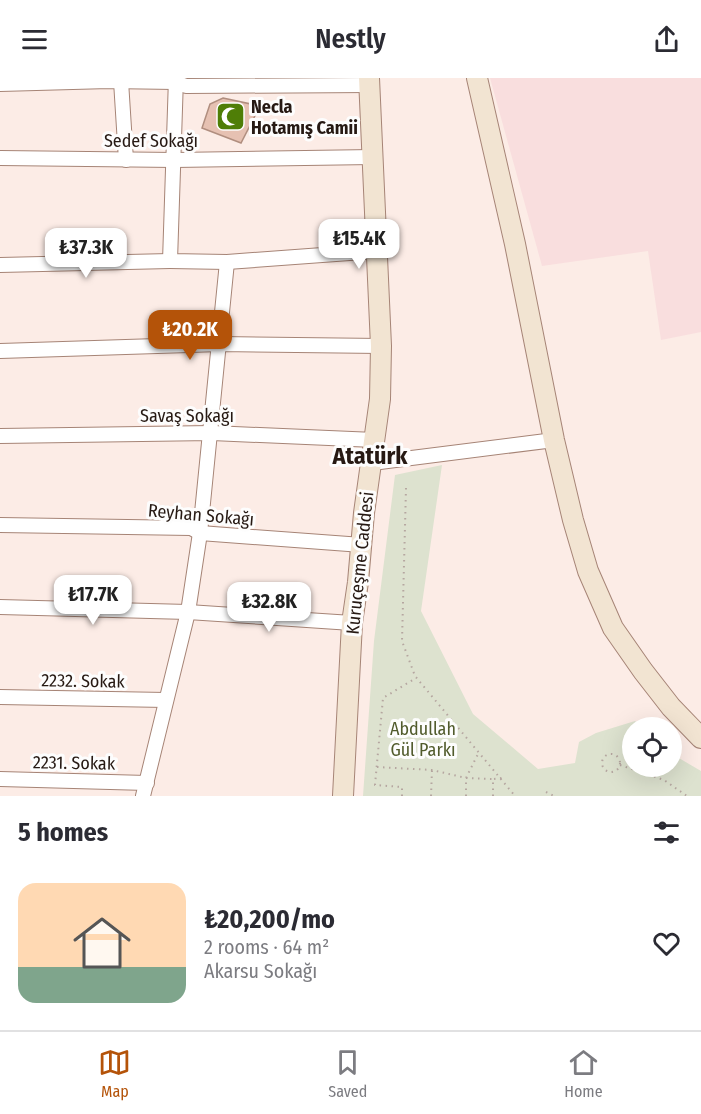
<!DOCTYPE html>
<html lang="en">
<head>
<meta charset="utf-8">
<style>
  :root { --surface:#fff; --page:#f2f2f3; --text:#2b2b33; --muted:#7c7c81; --line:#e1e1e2; --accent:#b45309 }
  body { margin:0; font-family:"Fira Sans Condensed",sans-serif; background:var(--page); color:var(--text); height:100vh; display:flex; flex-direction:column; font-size:22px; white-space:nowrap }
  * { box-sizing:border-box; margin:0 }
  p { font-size:20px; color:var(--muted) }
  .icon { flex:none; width:33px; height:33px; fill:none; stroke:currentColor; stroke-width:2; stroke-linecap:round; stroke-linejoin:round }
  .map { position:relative; height:718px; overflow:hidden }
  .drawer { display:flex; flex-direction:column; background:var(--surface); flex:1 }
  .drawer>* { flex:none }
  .tools { position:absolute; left:622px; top:639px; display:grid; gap:12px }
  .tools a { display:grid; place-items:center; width:60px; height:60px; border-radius:50%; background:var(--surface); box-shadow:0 6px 24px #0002; font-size:30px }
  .price { position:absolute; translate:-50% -51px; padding:0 14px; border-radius:12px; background:#fff; color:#222; font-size:20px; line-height:39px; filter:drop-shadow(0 2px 3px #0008) }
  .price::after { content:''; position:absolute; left:50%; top:36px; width:18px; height:14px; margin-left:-9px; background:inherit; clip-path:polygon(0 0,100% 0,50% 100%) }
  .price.active { background:var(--accent); color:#fff }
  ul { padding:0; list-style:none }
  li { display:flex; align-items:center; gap:18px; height:150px; padding:0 18px }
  li span { display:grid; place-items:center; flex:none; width:168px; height:120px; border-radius:18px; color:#555 }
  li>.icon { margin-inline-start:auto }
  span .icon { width:72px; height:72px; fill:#fffc; stroke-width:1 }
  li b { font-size:26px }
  h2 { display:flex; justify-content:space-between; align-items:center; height:72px; padding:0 18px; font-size:26px }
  header { display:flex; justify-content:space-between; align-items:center; height:78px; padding:0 18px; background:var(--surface); font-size:27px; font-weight:600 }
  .dock { display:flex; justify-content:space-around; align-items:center; height:84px; border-top:2px solid var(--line); background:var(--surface); font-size:16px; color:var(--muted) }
  .dock a { display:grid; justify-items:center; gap:3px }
  .dock .active { color:var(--accent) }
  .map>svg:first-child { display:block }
  .industrial { fill:#f9dede }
  .green { fill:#dde2cf }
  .building { fill:#e6c1b2; stroke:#b08e7f; stroke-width:1.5 }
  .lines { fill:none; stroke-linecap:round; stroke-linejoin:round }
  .street-casing { stroke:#a68476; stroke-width:16 }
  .secondary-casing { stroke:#a68476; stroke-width:22 }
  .path { stroke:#b5a6a0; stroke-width:2; stroke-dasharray:1.5 4.5; stroke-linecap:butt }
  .street { stroke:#fff; stroke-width:14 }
  .secondary { stroke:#f2e4d2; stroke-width:20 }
  .labels { text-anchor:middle; stroke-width:6; stroke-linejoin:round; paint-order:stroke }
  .poi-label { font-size:18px; font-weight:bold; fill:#261913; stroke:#fdfdfd; text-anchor:start }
  .street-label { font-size:18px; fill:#261913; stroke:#fdfdfd }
  .park-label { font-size:18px; fill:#515b2c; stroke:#fdfdfd }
  .district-label { font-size:24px; font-weight:bold; fill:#261913; stroke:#fdfdfd }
</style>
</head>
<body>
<header><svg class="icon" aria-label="menu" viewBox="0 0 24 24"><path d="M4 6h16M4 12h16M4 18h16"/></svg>Nestly<svg class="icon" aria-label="share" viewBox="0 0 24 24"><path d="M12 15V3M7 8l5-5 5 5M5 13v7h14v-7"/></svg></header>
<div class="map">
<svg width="701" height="718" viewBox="0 0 701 718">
  <rect width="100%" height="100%" fill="#fcece6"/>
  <polygon class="industrial" points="490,0 701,0 701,254 661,262 648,173 542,188"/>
  <polygon class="green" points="442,387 421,533 473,636 538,691 575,685 579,664 596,655 635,643 642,649 633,650 633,688 672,688 672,676 701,693 701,718 363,718 374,563 395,397"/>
  <polygon class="building" points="223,20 260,28 241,65 202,50 210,26"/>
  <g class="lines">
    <defs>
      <g id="street">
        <polyline points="176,0 170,183 227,184 377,173"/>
        <polyline points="121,3 126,82"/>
        <polyline points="0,6 109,3 175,4 186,8 370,7"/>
        <polyline points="0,80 175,82 373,79"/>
        <polyline points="0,187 170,183"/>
        <polyline points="0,273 220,266 381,268"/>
        <polyline points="0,358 212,355 375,362"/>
        <polyline points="372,385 554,362"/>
        <polyline points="0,447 191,450 200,455 362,467"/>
        <polyline points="0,529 188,534 352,545"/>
        <polyline points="0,619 166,622"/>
        <polyline points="0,701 147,705"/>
        <polyline points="143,718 188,534 200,455 227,184"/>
      </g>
      <g id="secondary">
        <polyline points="477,0 515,166 554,362 573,442 588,493 613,550 643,593 671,629 701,660"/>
        <polyline points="343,718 352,545 358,504 364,435 380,321 381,268 369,0"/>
      </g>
    </defs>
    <use href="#street" class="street-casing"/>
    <use href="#secondary" class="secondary-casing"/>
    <g class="path">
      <polyline points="406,410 402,563 415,598 515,718"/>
      <circle cx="611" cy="685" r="9"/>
      <polyline points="620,687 664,702 687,718"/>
      <polyline points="377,689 432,692 466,700 493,701"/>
      <polyline points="546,714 554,718"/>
      <polyline points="402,718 402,709 375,707 383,620 416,600"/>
      <polyline points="431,718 432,692"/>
      <polyline points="466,718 466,700 479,674"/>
      <polyline points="493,718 493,701 502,700"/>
    </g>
    <use href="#street" class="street"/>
    <use href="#secondary" class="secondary"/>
  </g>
  <defs>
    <symbol id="mosque-square" viewBox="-11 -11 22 22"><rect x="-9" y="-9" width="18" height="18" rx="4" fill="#4f7e07" stroke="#fdfdfd"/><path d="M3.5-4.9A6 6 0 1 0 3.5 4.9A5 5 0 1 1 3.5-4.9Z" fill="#fff"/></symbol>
  </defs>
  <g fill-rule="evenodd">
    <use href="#mosque-square" x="214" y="22" width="33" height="33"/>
  </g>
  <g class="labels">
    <g class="poi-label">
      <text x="251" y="35">Necla<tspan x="251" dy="21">Hotamış Camii</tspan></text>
    </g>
    <g class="street-label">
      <text x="151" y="69">Sedef Sokağı</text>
      <text x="187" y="344">Savaş Sokağı</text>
      <text transform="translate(201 437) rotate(5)" y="6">Reyhan Sokağı</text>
      <text transform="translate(360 485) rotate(-84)" y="6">Kuruçeşme Caddesi</text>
      <text transform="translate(83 603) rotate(1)" y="6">2232. Sokak</text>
      <text transform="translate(74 685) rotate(1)" y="6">2231. Sokak</text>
    </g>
    <g class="park-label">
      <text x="423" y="657">Abdullah<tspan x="423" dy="21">Gül Parkı</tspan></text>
    </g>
    <g class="district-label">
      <text x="370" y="386">Atatürk</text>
    </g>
  </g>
</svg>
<div class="tools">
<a><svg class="icon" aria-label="locate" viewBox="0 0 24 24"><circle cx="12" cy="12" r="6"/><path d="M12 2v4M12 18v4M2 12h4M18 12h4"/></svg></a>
</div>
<b class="price" style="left:359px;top:192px">₺15.4K</b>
<b class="price" style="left:86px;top:201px">₺37.3K</b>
<b class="price active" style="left:190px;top:283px">₺20.2K</b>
<b class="price" style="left:93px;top:548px">₺17.7K</b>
<b class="price" style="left:269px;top:555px">₺32.8K</b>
</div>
<section class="drawer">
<h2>5 homes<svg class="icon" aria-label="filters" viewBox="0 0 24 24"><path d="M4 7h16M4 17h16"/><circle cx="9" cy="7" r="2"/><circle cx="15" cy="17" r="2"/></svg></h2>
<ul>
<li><span style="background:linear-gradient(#ffd9b3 70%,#7fa58c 0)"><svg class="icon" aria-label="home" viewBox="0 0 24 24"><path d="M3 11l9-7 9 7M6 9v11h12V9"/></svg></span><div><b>₺20,200/mo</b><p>2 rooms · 64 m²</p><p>Akarsu Sokağı</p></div><svg class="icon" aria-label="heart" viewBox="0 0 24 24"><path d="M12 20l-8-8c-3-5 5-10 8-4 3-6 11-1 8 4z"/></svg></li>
</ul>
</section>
<nav class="dock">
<a class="active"><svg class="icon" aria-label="map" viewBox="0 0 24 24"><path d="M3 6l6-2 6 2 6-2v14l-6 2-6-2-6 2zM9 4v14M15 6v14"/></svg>Map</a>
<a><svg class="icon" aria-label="saved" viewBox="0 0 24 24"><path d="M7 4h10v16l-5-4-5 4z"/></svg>Saved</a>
<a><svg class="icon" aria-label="home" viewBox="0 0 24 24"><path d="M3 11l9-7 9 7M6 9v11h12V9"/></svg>Home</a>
</nav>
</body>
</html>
